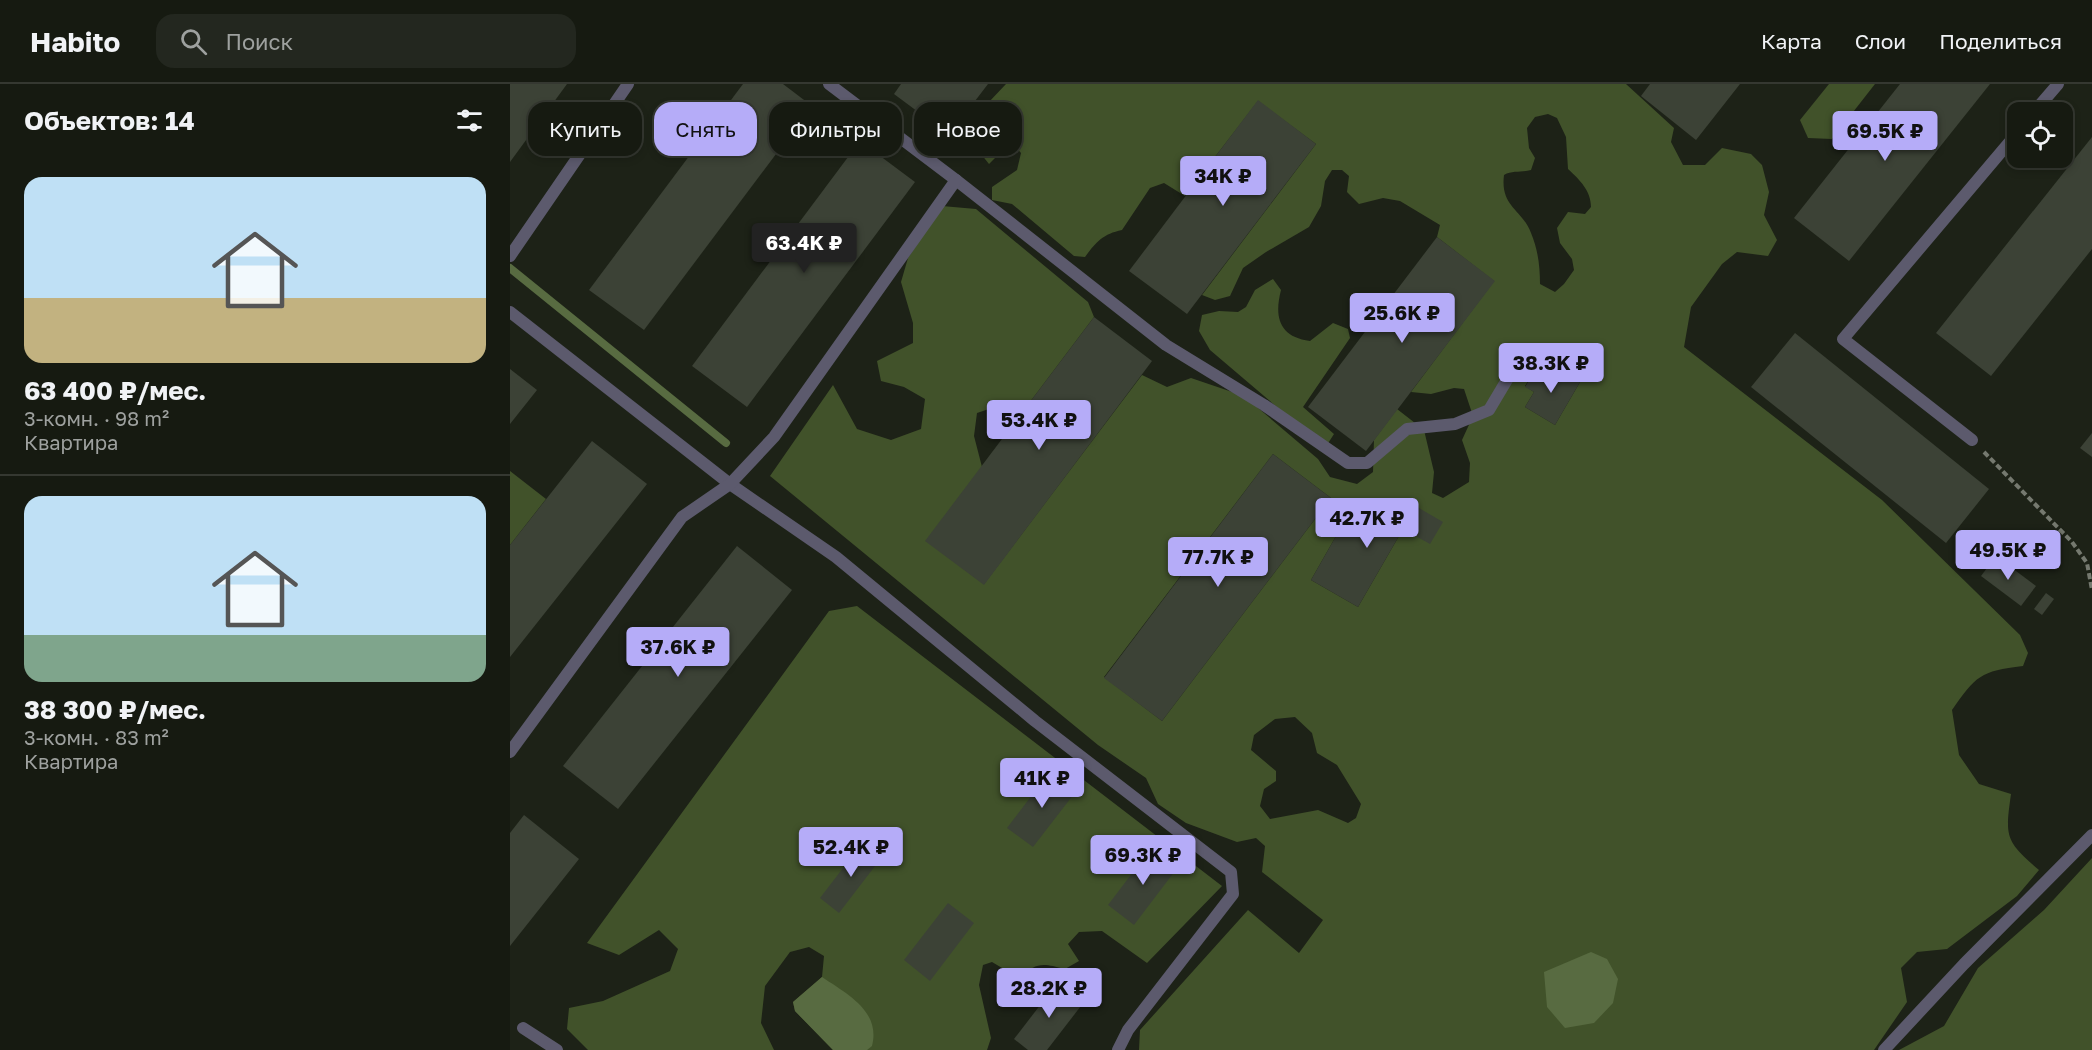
<!DOCTYPE html>
<html lang="ru">
<head>
<meta charset="utf-8">
<style>
  :root { --surface:#161a11; --page:#23271f; --text:#f1f3f6; --muted:#9ea19f; --line:#353831; --accent:#b5acf8 }
  body { margin:0; font-family:"Golos Text",sans-serif; background:var(--page); color:var(--text); height:100vh; display:flex; flex-direction:column; font-size:22px; white-space:nowrap }
  * { box-sizing:border-box; margin:0 }
  p { font-size:20px; color:var(--muted) }
  .icon { flex:none; width:33px; height:33px; fill:none; stroke:currentColor; stroke-width:2; stroke-linecap:round; stroke-linejoin:round }
  .map { position:relative; flex:1; overflow:hidden }
  .panel { display:flex; flex-direction:column; background:var(--surface); width:510px }
  .panel>* { flex:none }
  .guide { position:absolute; left:18px; top:18px; width:570px; height:54px; display:flex; gap:12px }
  .buttons { position:absolute; left:1497px; top:18px; display:grid; gap:12px }
  .buttons a { display:grid; place-items:center; width:66px; height:66px; border-radius:12px; background:var(--surface); box-shadow:0 3px 9px #0003,0 0 0 2px var(--line); font-size:30px }
  .price { position:absolute; translate:-50% -51px; padding:0 14px; border-radius:6px; background:var(--accent); color:#111; font-size:20px; line-height:39px; filter:drop-shadow(0 2px 3px #0008) }
  .price::after { content:''; position:absolute; left:50%; top:36px; width:18px; height:14px; margin-left:-9px; background:inherit; clip-path:polygon(0 0,100% 0,50% 100%) }
  .price.on { background:#222; color:#fff }
  ul { padding:0; list-style:none }
  li { display:grid; align-content:center; gap:12px; height:318px; padding:0 24px }
  li+li { border-top:2px solid var(--line) }
  li span { display:grid; place-items:center; height:186px; border-radius:18px; color:#555 }
  li>.icon { margin-inline-start:auto }
  span .icon { width:108px; height:108px; fill:#fffc; stroke-width:1 }
  li b { font-size:26px }
  h2 { display:flex; justify-content:space-between; align-items:center; height:72px; padding:0 24px; font-size:26px }
  .chip { padding:0 21px; border-radius:18px; background:var(--surface); box-shadow:0 3px 9px #0003,0 0 0 2px var(--line); font-size:21px; line-height:54px }
  .chip.on { background:var(--accent); color:#111 }
  header { display:flex; align-items:center; gap:36px; box-sizing:border-box; height:84px; padding:0 30px; background:var(--surface); border-bottom:2px solid var(--line) }
  header strong { font-size:28px }
  nav { display:flex; gap:33px; margin-inline-start:auto; font-size:21px }
  .search { width:420px; height:54px; background:var(--page); display:flex; align-items:center; gap:15px; box-sizing:border-box; padding:0 21px; border-radius:18px; color:var(--muted); font-size:22px }
  main { display:flex; flex:1; min-height:0 }
  .map>svg:first-child { display:block }
  .forest { fill:#41522a; fill-rule:evenodd }
  .water { fill:#586b41 }
  .lines { fill:none; stroke-linecap:round; stroke-linejoin:round }
  .stream { stroke:#586b41; stroke-width:8 }
  .building { fill:#3c4236 }
  .path { stroke:#75796f; stroke-width:4; stroke-dasharray:6 3; stroke-linecap:butt }
  .lane { stroke:#5c5a6d; stroke-width:12 }
</style>
</head>
<body>
<header>
<strong>Habito</strong>
<div class="search"><svg class="icon" aria-label="search" viewBox="0 0 24 24"><circle cx="10" cy="10" r="6"/><path d="M15 15l6 6"/></svg>Поиск</div>
<nav><a>Карта</a><a>Слои</a><a>Поделиться</a></nav>
</header>
<main>
<section class="panel">
<h2>Объектов: 14<svg class="icon" aria-label="filters" viewBox="0 0 24 24"><path d="M4 7h16M4 17h16"/><circle cx="9" cy="7" r="2"/><circle cx="15" cy="17" r="2"/></svg></h2>
<ul>
<li><span style="background:linear-gradient(#bfe0f5 65%,#c2b280 0)"><svg class="icon" aria-label="home" viewBox="0 0 24 24"><path d="M3 11l9-7 9 7M6 9v11h12V9"/></svg></span><div><b>63 400 ₽/мес.</b><p>3-комн. · 98 m²</p><p>Квартира</p></div></li>
<li><span style="background:linear-gradient(#bfe0f5 75%,#7fa58c 0)"><svg class="icon" aria-label="home" viewBox="0 0 24 24"><path d="M3 11l9-7 9 7M6 9v11h12V9"/></svg></span><div><b>38 300 ₽/мес.</b><p>3-комн. · 83 m²</p><p>Квартира</p></div></li>
</ul>
</section>
<div class="map">
<svg width="1582" height="966" viewBox="0 0 1582 966">
  <rect width="100%" height="100%" fill="#1d2217"/>
  <g class="forest">
    <path d="M496,0H1116L1164,44L1161,58L1173,81H1195L1212,64L1241,70L1252,81L1259,108L1254,131L1267,156L1258,172L1227,168L1212,180L1181,223L1174,263L1372,416L1510,551L1518,569L1513,582C1470,587 1466,592 1442,626L1449,671L1469,700L1501,710C1495,753 1495,757 1529,786L1507,812L1437,865L1407,868L1391,884L1397,918L1364,966H629L630,946L738,826L789,869L813,836L752,788L755,762L746,754L727,758L676,739L648,720L636,694L588,661L260,392L323,301L347,345L381,356L411,345L415,315L394,303L371,297L367,277L403,259V239L391,198L398,174L432,122L466,125L578,218L584,233L517,322L491,321L467,329L464,352L472,383L474,500L632,291L657,303L681,294L734,312L808,375L820,393L847,400L863,388L864,356L887,325L914,346L924,388L922,409L933,414L959,398L960,379L952,356L963,332L954,305L944,304L921,310L901,308L984,197L927,153L930,141L890,117L873,114L849,120L837,108L839,92L832,86H822L815,97L811,122L799,143L756,168L733,184L720,212L705,216L692,211L806,60L748,17L675,112L654,99L640,104L612,146C593,150 586,158 575,173L564,172L502,120L482,116V103L507,86L511,69L498,55L490,69L479,80L471,70L470,46L478,19ZM1038,30L1047,34L1056,53L1058,85C1070,96 1081,107 1081,123L1075,130L1058,128L1047,144L1050,159L1062,175L1064,186L1054,200L1045,208L1030,200C1030,182 1028,166 1021,149C1012,125 990,123 994,91C1003,86 1011,89 1021,86L1025,74L1019,64L1017,44L1025,33ZM1039,281L1070,298L1045,341L1015,323L1024,308L1015,302L1024,288L1032,293ZM763,370L821,414L652,637L594,593ZM846,417L893,445L848,523L801,496ZM785,633L802,649L807,669L827,681L851,720L846,734L838,739L808,726L760,735L750,722L754,705L766,697V687L741,666L744,651L765,635Z"/>
    <polygon points="1319,0 1365,0 1322,55 1298,54 1290,36"/>
    <path d="M763,195L771,206C764,233 769,253 800,257L823,239L838,245L840,254L793,323L824,350L815,364L700,266L689,247L692,231L709,227L728,228L736,223L745,206Z"/>
    <polygon points="0,387 36,415 0,461"/>
    <path d="M347,522L712,802L637,879L592,847L569,848L558,860L569,877L555,885C532,879 527,878 509,894L482,878L473,881L469,901L481,954L477,966H323L285,927L283,918L312,893L314,872L299,863L280,868L255,902L251,939L264,966H78L57,945L59,924L93,917L160,887L168,865L149,846L109,871L77,859L319,527Z"/>
    <polygon points="1582,774 1582,966 1389,966 1434,942 1468,884 1534,826"/>
  </g>
  <g class="water">
    <polygon points="1081,868 1097,875 1108,895 1103,919 1084,939 1055,944 1037,923 1034,888"/>
    <path d="M312,893C337,910 371,927 362,962L357,966H323L285,927L283,918Z"/>
  </g>
  <g class="lines">
    <polyline class="stream" points="0,184 216,359"/>
  </g>
  <g class="building">
    <polygon points="0,0 57,0 0,78"/>
    <polygon points="233,0 273,0 302,22 134,246 79,206"/>
    <polygon points="391,0 478,0 439,51 384,10"/>
    <polygon points="1140,0 1230,0 1186,56 1131,12"/>
    <polygon points="1390,0 1480,0 1339,177 1284,134"/>
    <polygon points="748,16 806,60 677,230 619,187"/>
    <polygon points="1582,53 1582,165 1481,292 1426,249"/>
    <polygon points="350,57 405,98 237,323 182,282"/>
    <polygon points="927,153 985,197 856,367 798,323"/>
    <polygon points="584,233 642,277 474,501 415,457"/>
    <polygon points="1285,249 1479,405 1436,459 1241,303"/>
    <polygon points="1039,281 1070,298 1045,341 1015,323 1024,308 1015,303 1024,288 1032,293"/>
    <polygon points="0,285 27,306 0,340"/>
    <polygon points="1582,349 1582,373 1570,364"/>
    <polygon points="82,357 137,400 0,573 0,461"/>
    <polygon points="763,370 821,414 652,637 594,594"/>
    <polygon points="846,417 889,442 902,420 933,438 920,460 893,445 848,523 801,496"/>
    <polygon points="227,462 282,506 108,725 53,682"/>
    <polygon points="1486,472 1526,502 1511,522 1471,492"/>
    <polygon points="1536,509 1544,515 1532,531 1524,525"/>
    <polygon points="541,686 567,706 523,763 497,744"/>
    <polygon points="14,731 69,775 0,862 0,749"/>
    <polygon points="353,758 372,773 329,829 310,814"/>
    <polygon points="642,763 668,783 624,841 598,821"/>
    <polygon points="438,819 464,839 420,897 394,876"/>
    <polygon points="548,898 574,918 537,966 518,966 504,955"/>
  </g>
  <g class="lines">
    <polyline class="path" points="1474,368 1562,458 1577,479 1582,506"/>
    <g class="lane">
      <polyline points="319,0 446,96 656,261 754,321 838,379 857,379 897,345 945,340 979,326 1010,274"/>
      <polyline points="1524,28 1548,0"/>
      <polyline points="0,172 118,0"/>
      <polyline points="0,228 220,400 326,473 525,637 721,788 723,810 618,946 608,966"/>
      <polyline points="1462,356 1333,255 1508,48"/>
      <polyline points="0,668 172,433 220,400 264,353 446,96"/>
      <polyline points="13,944 47,966"/>
      <polyline points="1374,966 1454,880 1582,751"/>
    </g>
  </g>
</svg>
<div class="buttons">
<a><svg class="icon" aria-label="locate" viewBox="0 0 24 24"><circle cx="12" cy="12" r="6"/><path d="M12 2v4M12 18v4M2 12h4M18 12h4"/></svg></a>
</div>
<b class="price" style="left:1375px;top:78px">69.5K ₽</b>
<b class="price" style="left:713px;top:123px">34K ₽</b>
<b class="price on" style="left:294px;top:190px">63.4K ₽</b>
<b class="price" style="left:892px;top:260px">25.6K ₽</b>
<b class="price" style="left:1041px;top:310px">38.3K ₽</b>
<b class="price" style="left:529px;top:367px">53.4K ₽</b>
<b class="price" style="left:857px;top:465px">42.7K ₽</b>
<b class="price" style="left:1498px;top:497px">49.5K ₽</b>
<b class="price" style="left:708px;top:504px">77.7K ₽</b>
<b class="price" style="left:168px;top:594px">37.6K ₽</b>
<b class="price" style="left:532px;top:725px">41K ₽</b>
<b class="price" style="left:341px;top:794px">52.4K ₽</b>
<b class="price" style="left:633px;top:802px">69.3K ₽</b>
<b class="price" style="left:539px;top:935px">28.2K ₽</b>
<div class="guide">
<a class="chip">Купить</a>
<a class="chip on">Снять</a>
<a class="chip">Фильтры</a>
<a class="chip">Новое</a>
</div>
</div>
</main>
</body>
</html>
